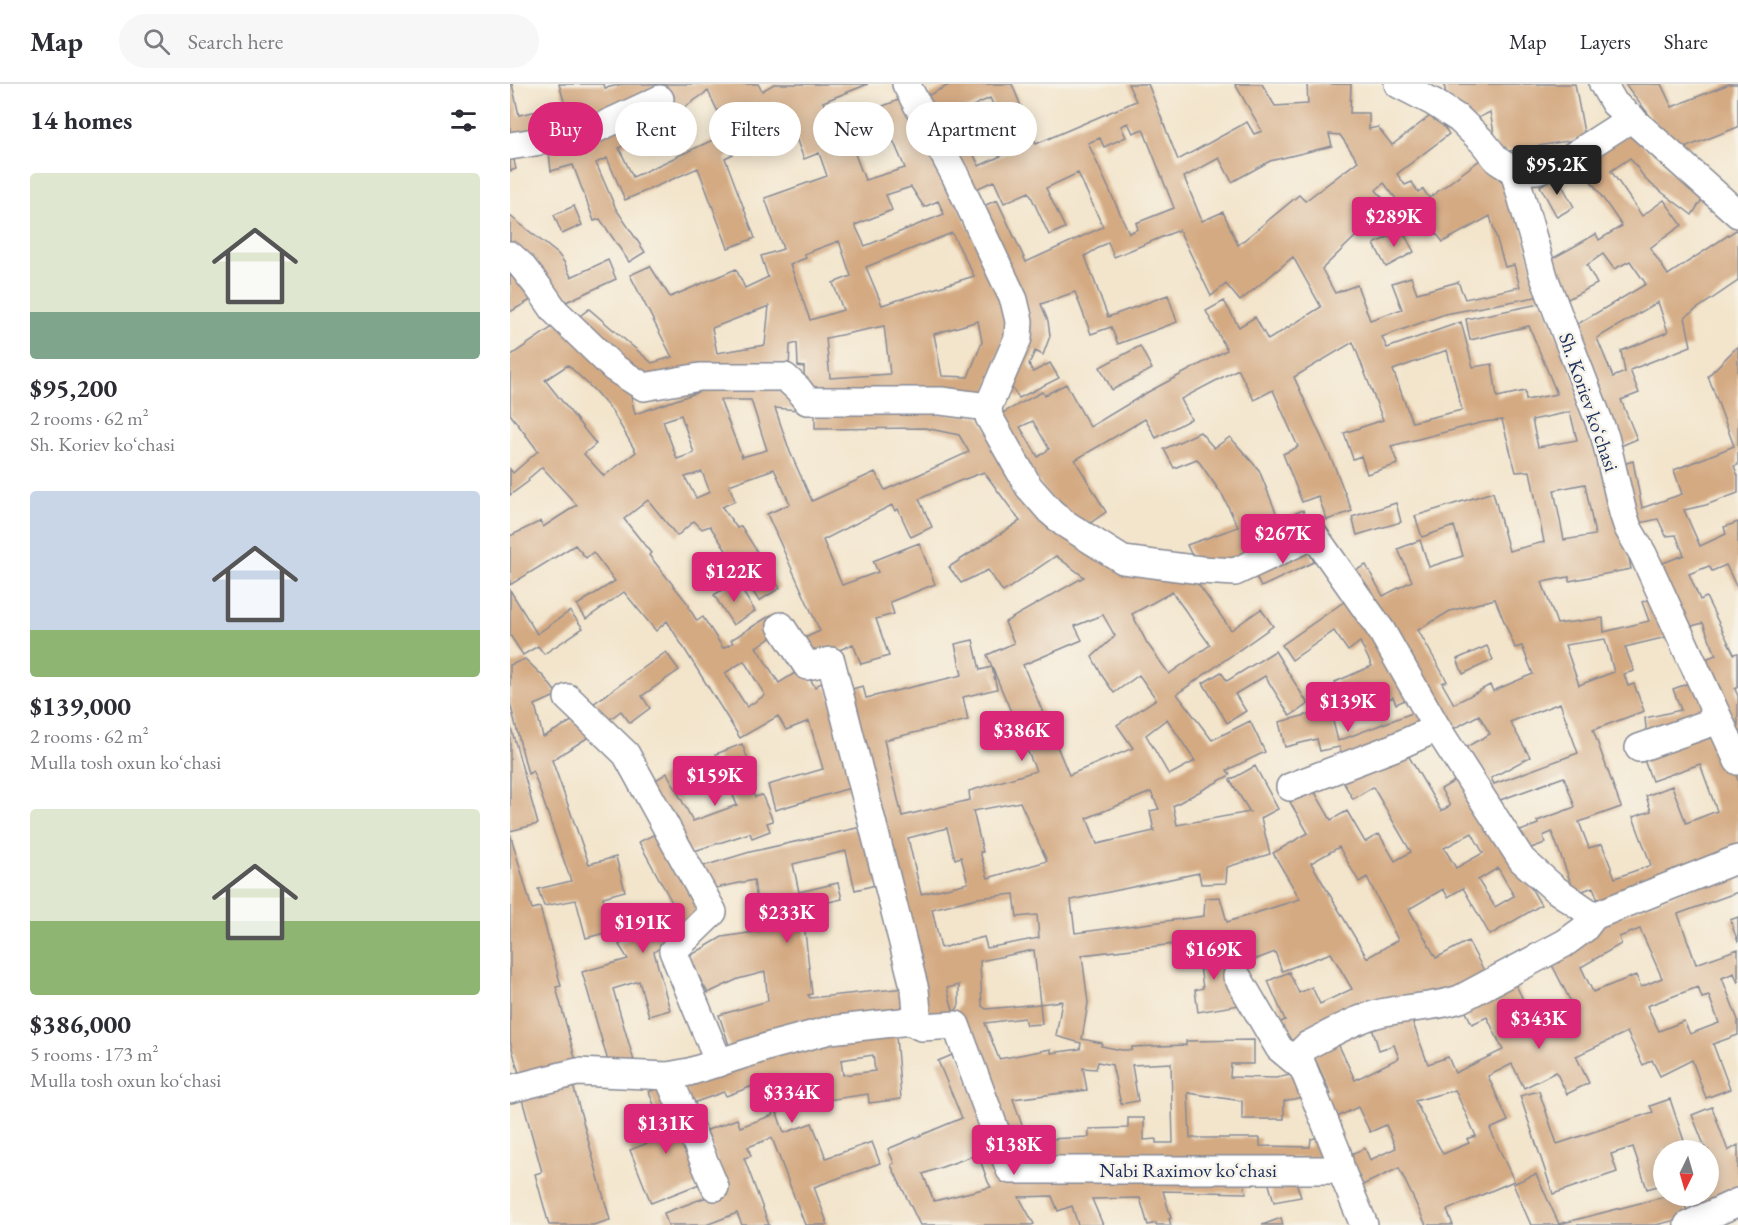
<!DOCTYPE html>
<html lang="en">
<head>
<meta charset="utf-8">
<style>
  :root { --surface:#fff; --page:#f7f7f7; --text:#2b2b33; --muted:#7c7c81; --line:#e1e1e2; --accent:#db2777 }
  body { margin:0; font-family:"EB Garamond",serif; background:var(--page); color:var(--text); height:100vh; display:flex; flex-direction:column; font-size:22px; white-space:nowrap }
  * { box-sizing:border-box; margin:0 }
  p { font-size:20px; color:var(--muted) }
  .icon { flex:none; width:33px; height:33px; fill:none; stroke:currentColor; stroke-width:2; stroke-linecap:round; stroke-linejoin:round }
  .map { position:relative; flex:1; overflow:hidden }
  .details { display:flex; flex-direction:column; background:var(--surface); width:510px }
  .details>* { flex:none }
  .top-card { position:absolute; left:18px; top:18px; width:570px; height:54px; display:flex; gap:12px }
  .needle { width:39px; rotate:185deg }
  .fabs { position:absolute; left:1143px; top:1056px; display:grid; gap:12px }
  .fabs a { display:grid; place-items:center; width:66px; height:66px; border-radius:50%; background:var(--surface); box-shadow:0 3px 15px #0003; font-size:30px }
  .price { position:absolute; translate:-50% -51px; padding:0 14px; border-radius:6px; background:var(--accent); color:#fff; font-size:20px; line-height:39px; filter:drop-shadow(0 2px 3px #0008) }
  .price::after { content:''; position:absolute; left:50%; top:36px; width:18px; height:14px; margin-left:-9px; background:inherit; clip-path:polygon(0 0,100% 0,50% 100%) }
  .price.active { background:#222; color:#fff }
  ul { padding:0; list-style:none }
  li { display:grid; align-content:center; gap:12px; height:318px; padding:0 30px }
  li span { display:grid; place-items:center; height:186px; border-radius:6px; color:#555 }
  li>.icon { margin-inline-start:auto }
  span .icon { width:108px; height:108px; fill:#fffc; stroke-width:1 }
  li b { font-size:26px }
  h2 { display:flex; justify-content:space-between; align-items:center; height:72px; padding:0 30px; font-size:26px }
  .tag { padding:0 21px; border-radius:27px; background:var(--surface); box-shadow:0 3px 15px #0003; font-size:21px; line-height:54px }
  .tag.active { background:var(--accent); color:#fff }
  header { display:flex; align-items:center; gap:36px; box-sizing:border-box; height:84px; padding:0 30px; background:var(--surface); border-bottom:2px solid var(--line) }
  header strong { font-size:28px }
  nav { display:flex; gap:33px; margin-inline-start:auto; font-size:21px }
  .search { width:420px; height:54px; background:var(--page); display:flex; align-items:center; gap:15px; box-sizing:border-box; padding:0 21px; border-radius:33px; color:var(--muted); font-size:22px }
  main { display:flex; flex:1; min-height:0 }
  .map>svg:first-child { display:block }
  .building { fill:#d4aa83; fill-rule:evenodd }
  .lines { fill:none; stroke-linecap:round; stroke-linejoin:round }
  .minor-casing { stroke:#878a95; stroke-width:30 }
  .minor { stroke:#fff; stroke-width:27 }
  .labels { text-anchor:middle; stroke-width:5; stroke-linejoin:round; paint-order:stroke }
  .street-label { font-size:20px; fill:#1b2f5e; stroke:#f7f3e8 }
</style>
</head>
<body>
<header>
<strong>Map</strong>
<div class="search"><svg class="icon" aria-label="search" viewBox="0 0 24 24"><circle cx="10" cy="10" r="6"/><path d="M15 15l6 6"/></svg>Search here</div>
<nav><a>Map</a><a>Layers</a><a>Share</a></nav>
</header>
<main>
<section class="details">
<h2>14 homes<svg class="icon" aria-label="filters" viewBox="0 0 24 24"><path d="M4 7h16M4 17h16"/><circle cx="9" cy="7" r="2"/><circle cx="15" cy="17" r="2"/></svg></h2>
<ul>
<li><span style="background:linear-gradient(#dfe7d0 75%,#7fa58c 0)"><svg class="icon" aria-label="home" viewBox="0 0 24 24"><path d="M3 11l9-7 9 7M6 9v11h12V9"/></svg></span><div><b>$95,200</b><p>2 rooms · 62 m²</p><p>Sh. Koriev koʻchasi</p></div></li>
<li><span style="background:linear-gradient(#c9d6e8 75%,#8fb573 0)"><svg class="icon" aria-label="home" viewBox="0 0 24 24"><path d="M3 11l9-7 9 7M6 9v11h12V9"/></svg></span><div><b>$139,000</b><p>2 rooms · 62 m²</p><p>Mulla tosh oxun koʻchasi</p></div></li>
<li><span style="background:linear-gradient(#dfe7d0 60%,#8fb573 0)"><svg class="icon" aria-label="home" viewBox="0 0 24 24"><path d="M3 11l9-7 9 7M6 9v11h12V9"/></svg></span><div><b>$386,000</b><p>5 rooms · 173 m²</p><p>Mulla tosh oxun koʻchasi</p></div></li>
</ul>
</section>
<div class="map">
<svg width="1228" height="1141" viewBox="0 0 1228 1141">
  <rect width="100%" height="100%" fill="#f7f3e8"/>
  <filter id="ink" filterUnits="userSpaceOnUse"><feTurbulence type="fractalNoise" baseFrequency=".0167" numOctaves="2"/><feDisplacementMap in="SourceGraphic" scale="12" xChannelSelector="R" yChannelSelector="G"/><feConvolveMatrix kernelMatrix="1 2 1 2 8 2 1 2 1" color-interpolation-filters="sRGB"/></filter>
  <filter id="wash" filterUnits="userSpaceOnUse"><feTurbulence type="fractalNoise" baseFrequency=".008" numOctaves="4" result="noise"/><feDisplacementMap in="SourceGraphic" scale="24" xChannelSelector="R" yChannelSelector="G"/><feGaussianBlur stdDeviation="1.35" result="paint"/><feColorMatrix in="noise" values="0 0 0 0 0 0 0 0 0 0 0 0 0 0 0 0 0 1.4 0 .05"/><feComposite in="paint" operator="in"/></filter>
  <g filter="url(#wash)">
    <rect width="100%" height="100%" fill="#f3e5cc"/>
    <g id="blocks">
      <g class="building">
        <path d="M0,0H2L9,31L55,21L49,0H94L95,4L113,0H248L252,7L264,0H358L313,18L323,42L396,13L501,231L474,318L295,314L294,283L288,282L287,259L280,261L279,286L134,297L62,238L79,225L142,279L162,273L120,191L140,182L160,213L226,185L235,204L258,193L251,172L273,165L255,114L317,92L309,69L294,75L274,23L257,32L266,59L246,67L244,60L215,74L245,154L218,164L188,84L115,116L97,74L86,79L106,125L135,168L119,178L90,135L84,137L63,81L41,87L38,59L146,21L156,36L109,64L123,93L218,49L198,7L169,27L155,12L76,42L0,55ZM377,42L395,84L355,96L340,57ZM401,103L414,123L428,117L434,130L355,162L345,141L382,126L376,111ZM442,149L464,192L372,221L356,183ZM329,157L341,192L323,199L333,226L300,236L280,180L296,174L294,170ZM259,222L255,261L207,269L202,244ZM468,237L472,258L458,293L432,292L424,250ZM374,242L380,290L320,294L316,254Z"/>
        <path d="M441,0H502L526,60L626,17L618,0H638L668,76L737,38L744,50L752,47L725,0H752L765,22L798,20L797,0H841L840,29H859V45L868,43L882,61L924,29L939,50L887,90L895,101L902,98L908,108L913,105L919,114L970,76L986,90L1003,113L1031,212L935,230L872,253L877,264L951,238L963,283L982,280L987,313L1015,307L1016,316L1047,310L1019,242L960,256L956,235L1034,219L1103,392L1121,485L1059,497V493L1032,498L1047,540L1093,534L1094,548L1139,537L1132,518L1148,512L1165,551L1115,563L1124,587L1114,590L1118,602L1124,600L1134,627L1083,646L1111,723L1069,738L1079,764L1092,760L1105,794L1141,781L1123,733L1141,727L1136,712L1162,702L1176,739L1207,727L1190,680L1142,697L1131,668L1203,641L1228,696V768L1089,819L1083,803L1065,810L1042,748L1033,752L1035,759L1010,768L1003,750L1028,740L1027,737L1065,723L1054,693L979,720L947,668L980,650L969,631L936,649L840,489L856,481L873,512L902,497L888,465L910,456L919,483L953,472L944,442L912,453L905,432L983,408L999,467L1034,458L1020,387L1006,388L992,336L974,338L881,362L888,380L857,390L851,372L843,375L834,349L873,336L843,258L784,293L824,381L842,427L817,436L808,412L792,418L773,370L788,363L763,306L744,316L728,285L671,315L681,335L646,354L635,335L565,376L596,428L573,444L558,439L483,334L532,308L535,311L556,300L580,343L638,308L717,266L696,227L714,217L729,243L745,233L758,256L811,223L783,173L730,217L716,200L701,212L669,146L604,173L598,158L575,172L598,233L658,211L667,238L608,260L601,243L581,250L565,208L531,220L538,237L540,252L533,271L525,267L519,280L523,288L540,279L549,294L509,314L495,294L518,251L467,125L487,116L516,178L593,143L568,89L536,104L555,144L539,151L519,108L494,119L484,97L459,108L411,15ZM480,14L504,66L469,82L445,30ZM618,39L623,49L633,45L664,124L626,139L628,145L619,149L578,59L590,54L594,63L616,53L611,42ZM819,50L830,51L848,77L795,117L789,111L728,161L713,128L692,137L674,93L709,74L722,98L760,77L822,62ZM874,99L908,144L917,138L933,158L980,132L995,183L1004,181L1010,203L955,215L948,198L907,209L901,193L882,199L892,225L860,236L847,201L825,209L812,185L878,121L866,106ZM937,266L952,326L902,338L883,286ZM1060,328L1067,356L1028,363L1022,336ZM523,337L539,365L528,373L510,343ZM1075,400L1085,451L1054,456L1044,406ZM985,515L1005,564L1012,562L1023,590L983,607L980,601L944,620L932,599L937,597L908,546L940,527ZM1095,555L1104,588L1069,601L1055,561ZM1050,619L1068,669L984,700L981,694L1020,673L1000,638Z"/>
        <polygon points="934,0 1065,0 1075,54 988,69 980,28 962,37 938,22"/>
        <polygon points="1115,0 1151,0 1162,23 1219,0 1228,0 1228,43 1172,65 1154,50"/>
        <path d="M1121,48L1146,76L1193,114L1182,131L1137,97L1120,74L1101,87L1132,132L1154,116L1172,141L1140,164L1158,191L1226,146L1228,148V197L1175,233L1181,262L1120,286L1129,309L1111,316L1127,355L1106,364L1059,245L1136,200L1120,177L1104,185L1093,170L1077,181L1087,200L1052,218L1038,177L1086,150L1089,156L1112,142L1070,81ZM1148,218L1158,248L1111,267L1115,288L1103,293L1087,254Z"/>
        <polygon points="2,68 6,85 0,87 0,69"/>
        <polygon points="1047,92 1064,123 1047,133 1030,102"/>
        <polygon points="64,122 72,141 52,150 44,131"/>
        <polygon points="0,132 48,170 54,178 61,193 98,176 106,195 45,223 0,166"/>
        <polygon points="892,146 904,168 876,183 864,160"/>
        <polygon points="0,187 26,213 0,228"/>
        <path d="M50,238L103,291L121,312L125,330L186,309L183,299L288,305V326L265,324L280,368L302,417L365,388L375,406L459,368L449,351L415,344L305,345V321L468,332L549,442L683,493L721,546L751,525L763,542L667,610L702,656L740,637L755,668L717,686L720,691L663,722L667,741L740,728L720,696L745,682L768,725L751,734L760,770L717,783L716,799L691,800L689,789L561,816L565,849L694,832L695,814L710,813L717,838L790,815L763,769L798,749L780,718L803,705L821,736L837,727L855,758L869,750L885,777L901,768L863,703L843,715L831,694L895,666L931,727L940,722L931,705L951,693L973,721L1031,821L980,851L953,804L938,813L933,805L899,825L926,874L958,857L978,894L776,964L764,941L775,936L758,897L779,888L789,909L802,903L810,920L842,905L821,869L772,887L765,868L723,884L711,852H696L664,855V860L572,871L578,919L572,955L592,959L591,962L612,966H622V963L676,961V957L744,956V980H721L720,993L766,994L789,989L798,1012L774,1017V1035H732V1017L678,1009L680,1054H750V1062L800,1063L801,1055L812,1052L822,1073L501,1083L444,930L449,921V901L437,904L444,930L417,936L335,607L353,602L356,614L452,591L445,560L463,556L470,586L482,583L487,605L453,613L458,636L374,656L392,732L460,716L459,707L526,687L477,571L504,559L495,538L574,493L546,472L493,508L478,486L451,499L439,483L510,437L474,388L447,398L409,415L422,443L401,453L388,425L385,427L382,421L313,456L332,501L368,488L363,477L409,459L425,500L380,518L384,530L366,535L379,572L351,580L343,560L300,579L290,556L310,547L257,430L280,420L264,385L219,401L225,417L212,423L227,444L231,442L270,504L249,517L200,442L192,445L184,437L167,452L138,416L114,435L141,469L139,471L179,521V524L187,537L193,533L213,564L223,559L221,556L261,531L271,548L246,563L269,599L293,584L305,603L311,599L319,608L347,702L265,726L258,701L313,685L299,637L276,646L268,632L230,654L157,537L146,547L114,508L76,535L67,521L105,497L83,468L76,474L65,461L0,501V452L31,437L33,443L67,421L32,383L18,395L19,397L0,411V385L3,389L28,367L0,330V272ZM58,281L84,306L102,327L126,368L94,392L74,370L86,360L35,296ZM210,316H241L257,366L232,373ZM171,331L184,369L167,375L153,337ZM192,388L200,408L186,414L175,393ZM662,508L700,561L659,590L637,559L622,530ZM593,531L605,552L582,573L593,593L604,609L629,591L646,615L607,641L623,664L559,691L513,581L572,556L565,542ZM234,577L255,611L237,623L215,589ZM657,635L685,677L659,691L636,651ZM641,708L649,725L640,727L644,747L587,760L577,734ZM510,718L537,777L478,794L470,768H473L463,727ZM437,744L445,775L451,773L458,799L411,810L398,754ZM962,749L973,769L946,784L934,764ZM829,763L849,798L857,793L888,856L857,874L801,779ZM988,784L1004,812L985,823L968,796ZM504,810L507,833L527,831L529,854L477,864L474,853L431,864L422,825L467,814ZM524,866L530,920L552,917L546,952L571,959L570,965L541,969V965L489,975L475,939L514,934L516,941L532,940L530,920L476,925L472,922L470,877ZM588,978L602,981L611,1020L628,1017L622,981L661,979L663,1059H646V1055L634,1056V1034H618V1044L579,1045V1053L517,1056L503,1015L577,1006L573,984L586,985Z"/>
        <polygon points="630,262 642,285 602,306 590,283"/>
        <polygon points="1228,262 1228,381 1224,382 1228,392 1228,409 1196,421 1174,426 1190,462 1216,450 1214,443 1228,438 1228,506 1216,481 1202,487 1199,482 1179,490 1190,516 1196,513 1224,570 1228,569 1228,603 1225,605 1228,612 1228,671 1185,579 1206,571 1193,539 1171,545 1145,482 1174,471 1166,451 1156,452 1148,435 1120,441 1107,382 1123,377 1132,424 1172,410 1164,386 1224,362 1198,292"/>
        <polygon points="690,348 704,364 720,353 749,386 769,436 793,426 801,446 764,466 691,483 684,476 677,461 728,443 713,412 687,375 664,384 654,365"/>
        <polygon points="886,419 891,438 847,451 842,433"/>
        <polygon points="796,460 804,478 751,503 742,484"/>
        <polygon points="226,497 245,527 223,541 204,511"/>
        <polygon points="0,506 27,550 60,527 73,544 34,570 28,562 13,571 0,551"/>
        <polygon points="838,515 900,614 886,620 883,613 840,631 825,598 862,582 850,558 838,567 824,547 782,576 772,561"/>
        <polygon points="977,562 983,576 953,590 947,575"/>
        <polygon points="765,567 798,620 780,632 755,592 725,610 736,627 717,639 693,599 711,588 717,597"/>
        <polygon points="156,568 169,586 132,612 140,624 120,639 111,627 96,638 83,620"/>
        <polygon points="15,575 34,593 48,611 25,621 33,653 69,633 85,649 42,676 79,780 106,773 115,807 93,813 102,847 76,854 66,816 34,822 28,805 61,797 23,687 18,690 0,619 0,581"/>
        <polygon points="1185,597 1200,636 1137,653 1135,634 1171,626 1163,605"/>
        <polygon points="820,625 828,657 910,626 917,645 835,676 829,663 810,667 807,655 775,663 769,638"/>
        <polygon points="0,640 28,740 0,747"/>
        <polygon points="232,660 245,693 238,696 245,713 252,711 263,737 257,739 260,747 242,754 240,749 175,770 136,702 157,689 183,737 227,721 206,670"/>
        <polygon points="356,742 370,800 345,806 336,767 283,780 289,808 328,799 332,815 272,829 270,841 294,839 302,910 298,911 300,914 395,904 397,928 221,967 209,931 258,917 255,888 228,895 198,909 178,873 212,853 251,847 244,796 197,806 187,784 240,768"/>
        <polygon points="151,747 196,830 144,868 160,926 139,932 129,897 103,905 124,977 100,984 72,888 118,875 109,861 164,822 129,758"/>
        <polygon points="0,749 22,825 30,823 51,902 46,903 67,981 11,997 0,957"/>
        <path d="M1228,784V808L1168,830L1186,880L1228,865V899L1224,889L1212,894L1228,936V951L1203,960L1220,1005L1196,1014L1182,976L1150,992L1142,976L1133,981L1117,948L1066,972L1079,999L1057,1010L1046,988L1014,1004L1002,980L978,992L998,1037L980,1045L1004,1097L937,1126L943,1141H916L889,1084L846,1104L832,1074L855,1064L860,1076L886,1064L876,1041L860,1048L848,1023L823,1035L813,1013L821,1010L800,964L825,953L845,996L889,974L884,961L869,966L860,937L900,931L918,980L938,973L945,989L993,966L977,933L962,940L951,918L1002,893L1025,940L1063,922L1040,877L1097,838ZM1130,845L1152,894L1131,903L1126,891L1083,908L1071,883L1111,860L1109,853ZM1188,903L1192,914L1199,912L1209,939L1180,950L1174,937L1149,947L1137,922ZM945,1006L966,1052L957,1055L959,1059L933,1070L905,1017Z"/>
        <polygon points="1228,833 1228,858 1220,836"/>
        <polygon points="710,859 716,901 726,899 730,921 688,928 685,906 693,904 687,862"/>
        <path d="M386,952L391,1015L359,1019L358,1010L297,1019L290,999L277,1004L284,1023L267,1029L274,1049L302,1039L316,1074L362,1058L370,1079L304,1103L318,1141H295L262,1054L238,1063L241,1072L234,1074L259,1141H232L227,1129L196,1141H158L154,1129L218,1105L195,1047L227,1035L230,1043L263,1031L251,999L216,1012L214,1008L180,1020L174,1003L293,959ZM363,971L365,987L333,991L331,976Z"/>
        <path d="M447,969L498,1091H733L736,1109L653,1107L661,1134L659,1135L661,1141H646V1139L638,1141L630,1114L582,1115L593,1141H568L562,1122L548,1127L542,1112L509,1113L524,1140L522,1141H410L381,1081L384,1079L378,1065L452,1034L428,977ZM468,1070L478,1098L481,1103L424,1117L413,1090Z"/>
        <polygon points="63,1001 100,1136 83,1141 39,1141 25,1090 32,1088 12,1015"/>
        <polygon points="155,1001 192,1099 141,1119 120,1066 156,1052 139,1008"/>
        <polygon points="1029,1007 1047,1060 1143,1028 1140,1022 1160,1015 1177,1066 1154,1066 1154,1100 1137,1105 1123,1063 1101,1070 1107,1088 1043,1110 1010,1012"/>
        <polygon points="1202,1023 1218,1067 1228,1061 1228,1104 1216,1108 1219,1117 1194,1126 1189,1112 1198,1112 1198,1090 1204,1088 1198,1074 1198,1066 1196,1066 1182,1031"/>
        <polygon points="756,1090 784,1092 791,1113 764,1118"/>
        <polygon points="1026,1090 1049,1140 1157,1112 1173,1112 1178,1133 1146,1141 1021,1141 1003,1100"/>
        <polygon points="771,1134 773,1141 752,1141"/>
      </g>
    </g>
  </g>
  <g filter="url(#ink)">
    <use href="#blocks" fill-opacity="0" stroke="#878a95" stroke-width="1.5"/>
    <g class="lines">
      <defs>
        <g id="minor">
          <polyline points="396,0 445,91 504,216 509,237 508,254 478,323 479,333 519,403 540,427 554,439 613,476 691,486 725,488 804,451 871,546 927,644 1012,776 1045,805 1084,832"/>
          <polyline points="888,0 923,18 949,35 972,57 988,77 1004,87 1034,193 1095,353 1113,429 1118,444 1133,470 1228,677"/>
          <polyline points="1093,0 1104,19 1228,130"/>
          <polyline points="0,62 75,50 150,15"/>
          <polyline points="1004,87 1027,86 1055,77 1122,34"/>
          <polyline points="0,171 11,181 29,204 45,227 104,284 134,303 190,293 275,293 288,305 297,317 431,317 478,323"/>
          <polyline points="271,542 297,582 321,577 405,906 407,927 400,937"/>
          <polyline points="58,614 116,670 203,828 163,867 209,979"/>
          <polyline points="1129,664 1208,636"/>
          <polyline points="780,703 885,663 927,644"/>
          <polyline points="727,892 769,964 793,984"/>
          <polyline points="158,992 205,1103"/>
          <polyline points="0,1005 67,988 158,992 179,988 260,962 320,946 400,937 411,943 446,941 500,1086 831,1086 854,1141"/>
          <path d="M831,1086L827,1068L790,976L792,967L798,961C824,948 852,931 881,927C904,923 926,923 950,915L1055,859L1074,845L1084,832L1228,775"/>
          <polyline points="1178,1141 1228,1118"/>
        </g>
      </defs>
      <use href="#minor" class="minor-casing"/>
      <use href="#minor" class="minor"/>
    </g>
  </g>
  <g class="labels">
    <g class="street-label">
      <text transform="translate(1079 318) rotate(71)" y="7">Sh. Koriev koʻchasi</text>
      <text x="678" y="1093">Nabi Raximov koʻchasi</text>
    </g>
  </g>
</svg>
<div class="fabs">
<a><svg class="needle" viewBox="-14 -14 28 28"><path d="M0-13l5 13h-10z" fill="#e53935"/><path d="M0 13l5-13h-10z" fill="#7c7c81"/></svg></a>
</div>
<b class="price active" style="left:1047px;top:112px">$95.2K</b>
<b class="price" style="left:884px;top:164px">$289K</b>
<b class="price" style="left:773px;top:481px">$267K</b>
<b class="price" style="left:224px;top:519px">$122K</b>
<b class="price" style="left:838px;top:649px">$139K</b>
<b class="price" style="left:512px;top:678px">$386K</b>
<b class="price" style="left:205px;top:723px">$159K</b>
<b class="price" style="left:277px;top:860px">$233K</b>
<b class="price" style="left:133px;top:870px">$191K</b>
<b class="price" style="left:704px;top:897px">$169K</b>
<b class="price" style="left:1029px;top:966px">$343K</b>
<b class="price" style="left:282px;top:1040px">$334K</b>
<b class="price" style="left:156px;top:1071px">$131K</b>
<b class="price" style="left:504px;top:1092px">$138K</b>
<div class="top-card">
<a class="tag active">Buy</a>
<a class="tag">Rent</a>
<a class="tag">Filters</a>
<a class="tag">New</a>
<a class="tag">Apartment</a>
</div>
</div>
</main>
</body>
</html>
